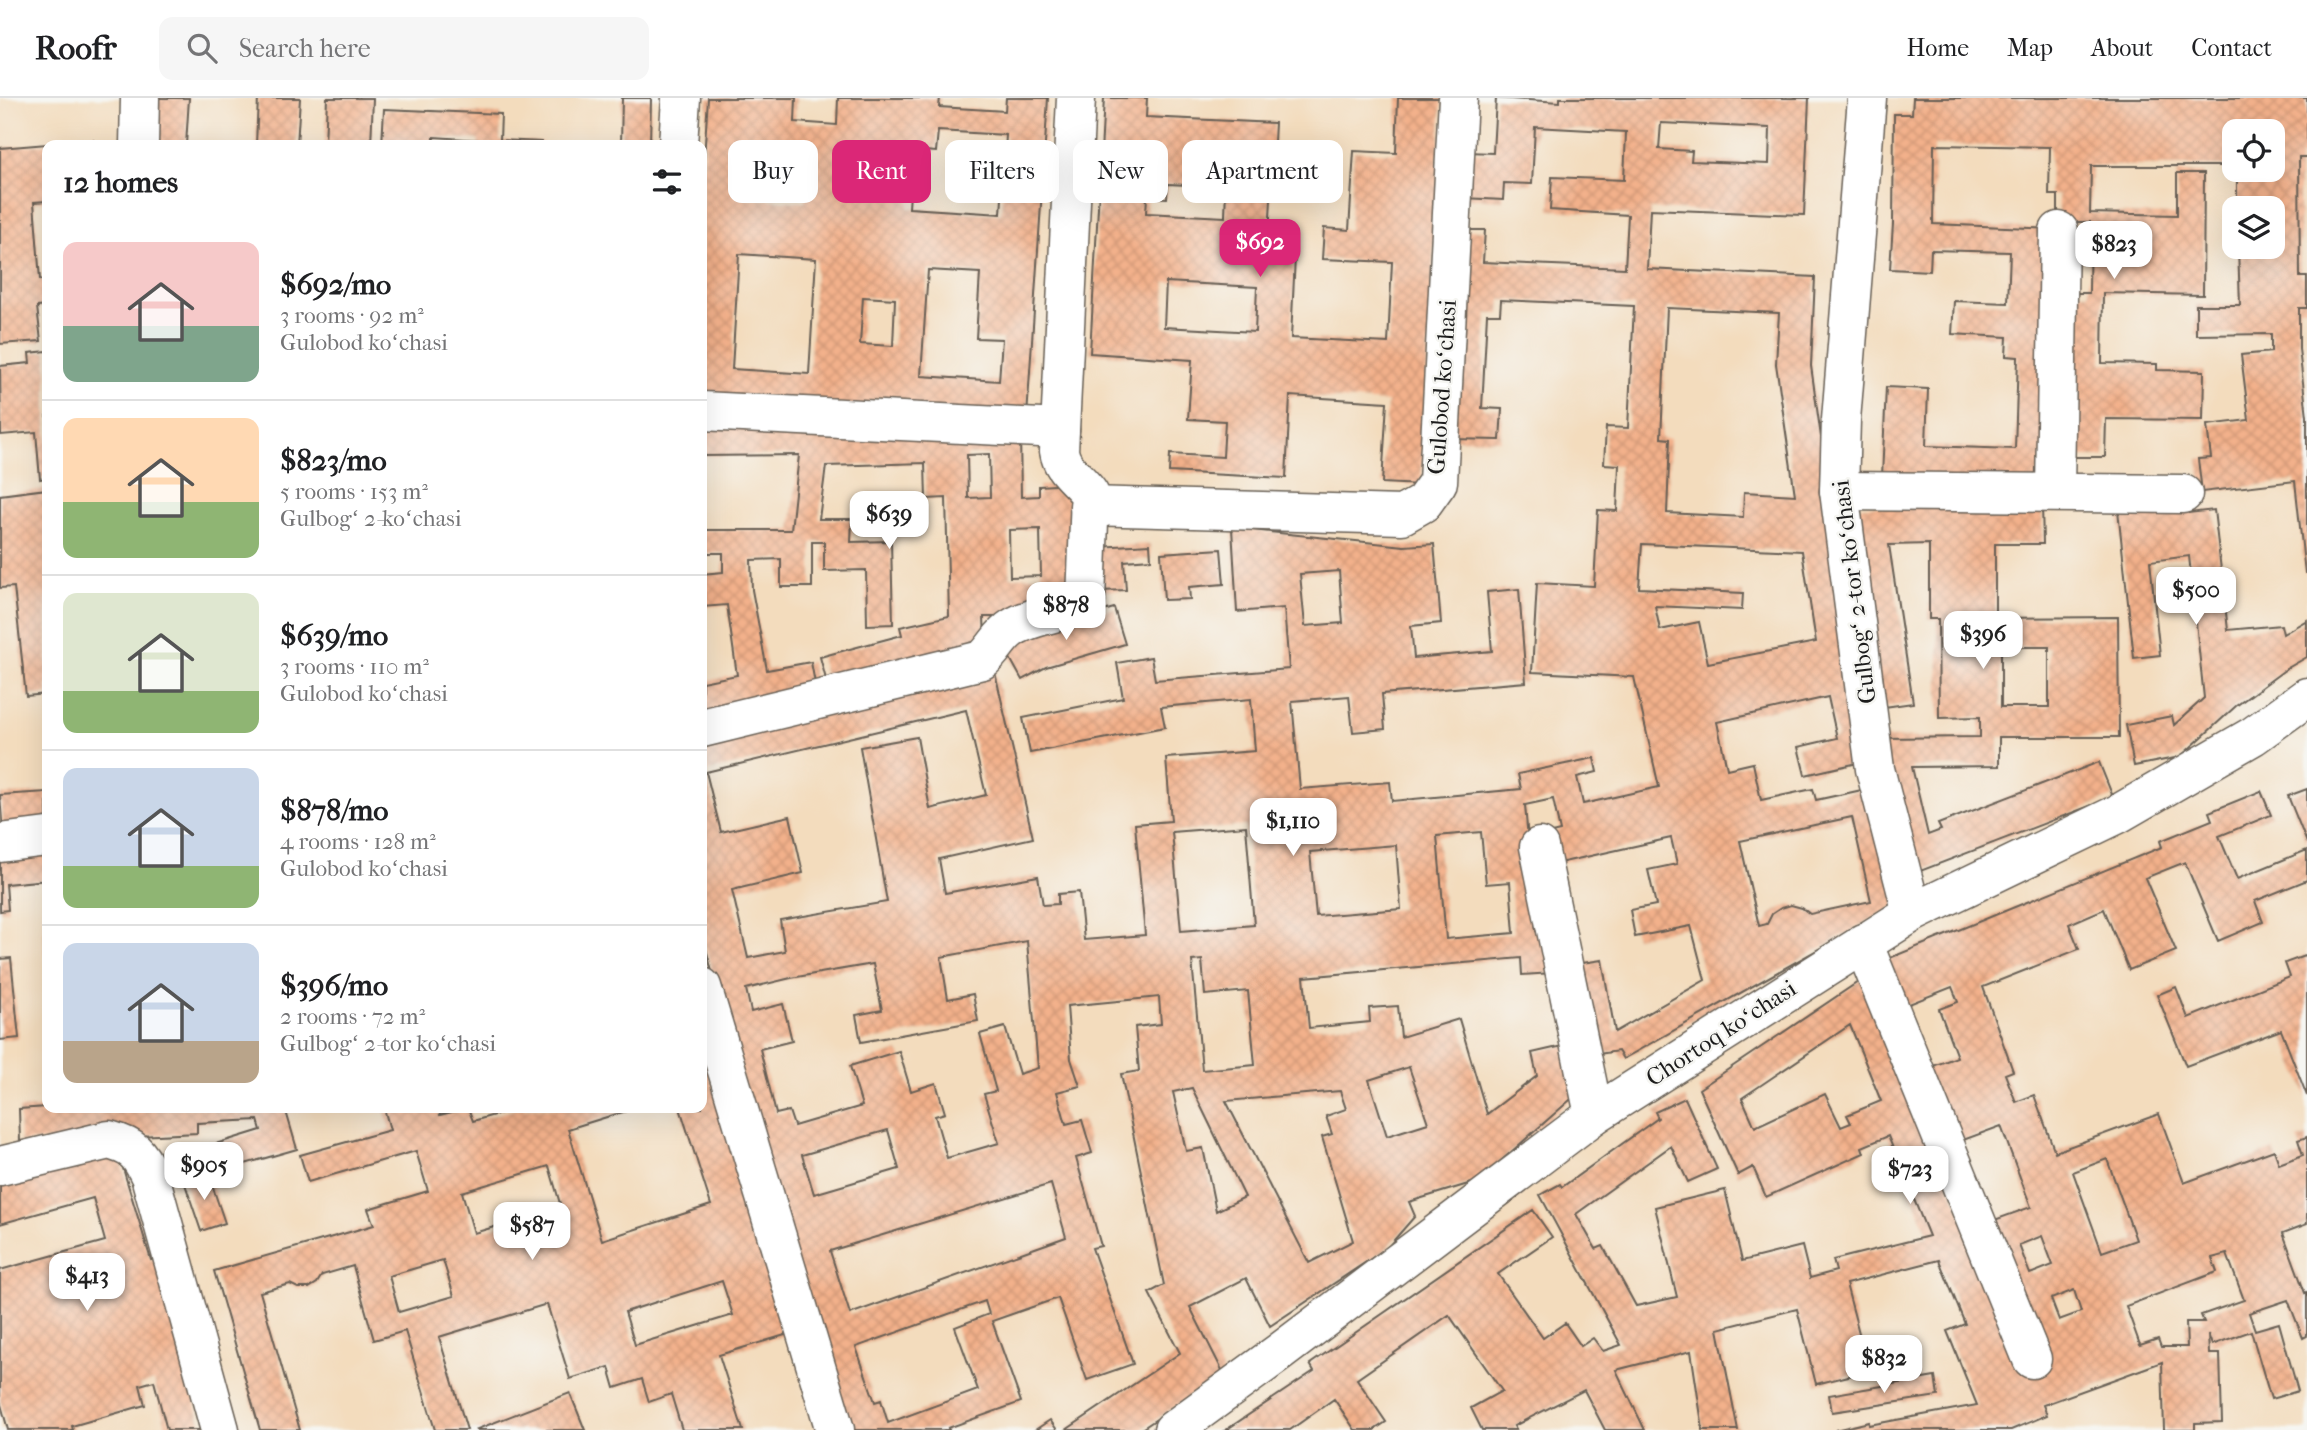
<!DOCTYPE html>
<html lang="en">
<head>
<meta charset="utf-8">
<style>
  :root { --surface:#fff; --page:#f6f6f6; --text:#202124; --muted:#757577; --line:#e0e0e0; --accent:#db2777 }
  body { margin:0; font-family:"IM FELL French Canon",serif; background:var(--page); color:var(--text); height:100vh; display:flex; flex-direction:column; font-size:26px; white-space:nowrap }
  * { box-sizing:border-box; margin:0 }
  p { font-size:23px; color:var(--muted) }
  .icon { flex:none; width:38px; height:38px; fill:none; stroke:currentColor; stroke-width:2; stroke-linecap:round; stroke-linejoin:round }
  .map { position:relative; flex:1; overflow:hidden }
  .drawer { position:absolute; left:42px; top:42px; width:665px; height:973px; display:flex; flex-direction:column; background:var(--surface); border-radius:14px; box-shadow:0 7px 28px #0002 }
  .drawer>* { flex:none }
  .hud { position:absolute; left:728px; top:42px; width:665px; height:63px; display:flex; gap:14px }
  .fabs { position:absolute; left:2222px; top:21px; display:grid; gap:14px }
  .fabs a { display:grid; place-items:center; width:63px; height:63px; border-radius:14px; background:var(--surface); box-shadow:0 7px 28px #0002; font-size:35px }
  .price { position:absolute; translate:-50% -60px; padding:0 16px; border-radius:14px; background:#fff; color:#222; font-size:23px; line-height:46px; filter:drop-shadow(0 2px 4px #0008) }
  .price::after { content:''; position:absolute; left:50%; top:42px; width:21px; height:16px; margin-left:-10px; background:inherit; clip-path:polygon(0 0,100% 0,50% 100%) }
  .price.active { background:var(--accent); color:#fff }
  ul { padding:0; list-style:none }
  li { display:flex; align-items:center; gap:21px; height:175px; padding:0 21px }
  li+li { border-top:2px solid var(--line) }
  li span { display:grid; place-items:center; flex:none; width:196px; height:140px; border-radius:14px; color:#555 }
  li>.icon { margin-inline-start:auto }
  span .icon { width:84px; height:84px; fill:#fffc; stroke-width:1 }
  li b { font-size:30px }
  h2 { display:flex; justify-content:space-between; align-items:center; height:84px; padding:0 21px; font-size:30px }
  .chip { padding:0 24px; border-radius:14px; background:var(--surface); box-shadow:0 7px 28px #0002; font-size:24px; line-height:63px }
  .chip.active { background:var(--accent); color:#fff }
  header { display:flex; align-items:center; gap:42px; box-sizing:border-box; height:98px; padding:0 35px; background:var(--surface); border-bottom:2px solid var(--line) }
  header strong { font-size:33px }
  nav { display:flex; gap:38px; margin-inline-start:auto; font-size:24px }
  .search { width:490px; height:63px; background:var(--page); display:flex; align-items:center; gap:18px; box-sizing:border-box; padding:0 24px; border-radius:14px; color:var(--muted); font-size:26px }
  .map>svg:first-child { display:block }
  .building { fill:url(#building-cross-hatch); fill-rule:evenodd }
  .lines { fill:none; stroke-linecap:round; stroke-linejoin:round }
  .minor-casing { stroke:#675f54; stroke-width:41 }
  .secondary-casing { stroke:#675f54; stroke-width:41 }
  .minor { stroke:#fff; stroke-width:38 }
  .secondary { stroke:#fff; stroke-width:38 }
  .labels { text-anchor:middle; stroke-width:5; stroke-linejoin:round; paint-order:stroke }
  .street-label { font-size:24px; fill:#1c1c1c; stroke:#f6f6f2 }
</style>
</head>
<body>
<header>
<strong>Roofr</strong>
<div class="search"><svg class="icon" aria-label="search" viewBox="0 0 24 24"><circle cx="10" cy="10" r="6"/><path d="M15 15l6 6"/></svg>Search here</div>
<nav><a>Home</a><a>Map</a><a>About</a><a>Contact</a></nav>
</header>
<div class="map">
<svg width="2307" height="1332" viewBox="0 0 2307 1332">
  <defs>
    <pattern id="building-cross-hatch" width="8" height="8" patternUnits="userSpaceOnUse" patternTransform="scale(1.75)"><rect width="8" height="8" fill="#f3b18b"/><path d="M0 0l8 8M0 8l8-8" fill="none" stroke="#d09877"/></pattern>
  </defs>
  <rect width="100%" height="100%" fill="#f6f6f2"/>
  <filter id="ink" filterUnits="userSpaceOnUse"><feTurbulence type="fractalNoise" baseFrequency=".0143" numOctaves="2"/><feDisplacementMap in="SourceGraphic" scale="14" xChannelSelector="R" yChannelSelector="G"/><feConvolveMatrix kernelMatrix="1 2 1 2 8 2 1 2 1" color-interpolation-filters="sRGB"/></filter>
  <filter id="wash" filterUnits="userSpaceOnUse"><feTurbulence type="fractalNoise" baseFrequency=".00686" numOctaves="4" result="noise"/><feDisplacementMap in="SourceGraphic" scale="28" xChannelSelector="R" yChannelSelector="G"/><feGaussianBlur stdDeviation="1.57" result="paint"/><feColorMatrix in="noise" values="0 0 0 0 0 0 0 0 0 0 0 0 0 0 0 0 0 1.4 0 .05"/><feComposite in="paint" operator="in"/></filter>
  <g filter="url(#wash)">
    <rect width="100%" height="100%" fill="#f3dcbd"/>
    <g id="blocks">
      <g class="building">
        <polygon points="153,0 189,0 186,47 151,47"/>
        <polygon points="258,0 300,0 297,47 256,47"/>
        <polygon points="327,0 373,0 371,47 325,47"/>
        <polygon points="622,0 651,0 650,47 621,47"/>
        <path d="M708,0H796L795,24L837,27L838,0H940L939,9L1005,13L1006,0H1048L1027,319L702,299V91ZM938,33L1006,37L1001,116L909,110L913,52L936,54ZM741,49L808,53L805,104L737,100ZM739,156L816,161L809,276L732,271ZM928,172L980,175L976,240L1002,241L999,283L921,278ZM863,199L895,201L893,248L860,246Z"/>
        <path d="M1104,0H1147L1146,19L1275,25L1268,158L1295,159L1291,240L1388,245L1392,164L1322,161L1324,130L1349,132L1354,53L1396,55L1398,0H1442L1421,387L1382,385L1387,304L1290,298L1286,380L1169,374L1170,356L1223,359L1225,323L1188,321L1192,262L1090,255ZM1168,86L1226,89L1225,119L1146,115L1147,99L1167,100ZM1166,184L1257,189L1255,234L1164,229Z"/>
        <path d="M1496,0L1560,4V0H1809L1804,117L1650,111L1647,171L1815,179L1811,268L1845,510L1871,662L1805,677L1798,649L1837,640L1828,599L1717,624L1727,671L1753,665L1761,702L1813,691L1816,702L1871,690L1897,807L1623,961L1618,953L1585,958L1569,867L1602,862L1615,934L1705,882L1691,828L1635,839L1630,812L1656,807L1648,772L1677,766L1671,740L1550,767L1543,737L1560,733L1553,701L1525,707L1536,833L1549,831L1553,875L1522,877L1521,860L1304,879L1309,930L1370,924L1369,910L1398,908L1401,939L1459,921L1487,1016L1537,978L1532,955L1567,947L1578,995L1478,1083L1409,1104L1415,1118L1387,1150L1270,1228L1246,1180L1190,1209L1225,1278L1203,1290L1140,1332H1066L1180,1255L1149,1195L1164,1187L1121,976L1139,973L1135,929L1161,926L1159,899L1067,908L1071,961L1080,988L1057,994L1066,1026L1082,1022L1092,1055L1076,1060L1101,1148L1092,1150L1133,1266L1087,1282L1058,1200L992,1223L1021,1304L948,1330L949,1332H844L724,920L702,835V639L994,570L1033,740L939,761L945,795L1038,778L1043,807L1058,806V796L1079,794L1084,842L1145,837L1135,726L1171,723L1166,660L1255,653L1251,601L1161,609L1165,629L1030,655L1023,620L1123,600L1117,565L1151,559L1155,582L1289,571L1284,510L1237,514L1232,430L1404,448L1434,446L1441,525L1411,528L1414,560L1492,553L1487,494L1519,491L1526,584L1382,596L1385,631L1353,634L1349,598L1292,603L1300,691L1390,684L1392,703L1521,691L1518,676L1594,660L1597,674L1577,679L1583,706L1659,689L1634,579L1532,574L1537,485L1594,488L1598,412L1617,413L1619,367L1604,366L1606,329L1628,330L1634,208L1501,202L1500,216H1487L1482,310L1502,311L1500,342L1451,341L1461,132H1485L1483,164L1625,170L1628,117L1550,112L1552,79L1624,82L1626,34L1535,29L1532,86L1504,85L1503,102L1465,100L1468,54L1493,55ZM1661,25L1770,30L1769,66L1691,63L1692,53L1659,51ZM1667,210L1779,215L1776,266L1795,397L1744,394L1743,419L1667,415L1670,341L1661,340ZM1642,446L1802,453L1816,544L1708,565L1699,524L1660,532L1655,508L1742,512L1743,495L1639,490ZM1339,473L1343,525L1305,528L1300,476ZM966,612L986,697L930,711L917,639L860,649L887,804L780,822L785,853L748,860L732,792L803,775L790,718L721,734L706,674ZM1852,719L1871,803L1810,816L1802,810L1791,807L1781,810L1772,816L1767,826L1759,828L1740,743ZM1246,728L1254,827L1181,833L1172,734ZM1481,734L1486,786L1510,784L1514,835L1446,841L1437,738ZM1396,747L1401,811L1316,818L1310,754ZM1027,843L1038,970L1019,976L1005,929L980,936L996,993L984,996L999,1045L947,1060L935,1018L945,1015L936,985L911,993L899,953L850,968L862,1008L794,1028L789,1013L776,1016L760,951L792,943L783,906L751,914L746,891L791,880L873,866L882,912L856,917L861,944L978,923L973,896L948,901L941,859ZM1202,862L1205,897L1248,893L1255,967L1202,972L1192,863ZM1409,969L1428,1025L1387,1038L1369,982ZM1192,990L1245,1099L1216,1113L1203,1050L1186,1053L1173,994ZM1340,993L1346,1011L1326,1018L1332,1036L1322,1039L1353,1143L1309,1165L1226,1003ZM888,1032L899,1071L814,1096L802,1057ZM1051,1086L1066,1139L850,1216L830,1153ZM985,1203L989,1216L955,1229L978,1292L888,1325L881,1302L875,1304L856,1249Z"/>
        <polygon points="1913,0 2307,0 2307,59 2299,59 2300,179 2307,179 2307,210 2299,210 2299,251 2307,318 2307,475 2305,475 2295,383 2202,394 2198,361 2211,360 2207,327 2249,322 2241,257 2271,254 2271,236 2196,237 2196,207 2240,207 2238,149 2273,149 2273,110 2237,110 2237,72 2273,72 2273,33 2235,33 2235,68 2091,68 2090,115 2177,117 2177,75 2204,75 2203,197 2103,195 2102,265 2157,266 2157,272 2204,273 2203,322 2106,321 2105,359 2064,359 2066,195 2089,195 2090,124 2058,124 2058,97 2049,97 2050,49 1934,47 1933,126 2054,131 2044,386 1882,379 1886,289 1928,291 1926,348 2015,351 2018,259 2006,258 2007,239 1952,236 1954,203 2008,205 2010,154 1931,152 1930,173 1890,171 1893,126 1894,16 1912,16"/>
        <polygon points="384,11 501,16 500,42 542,44 542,47 478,47 479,42 434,39 434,47 382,47"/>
        <polygon points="93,42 94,47 58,47 58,45"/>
        <polygon points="47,46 47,103 34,104 40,182 47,181 47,208 37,209 41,243 0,246 0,50"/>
        <polygon points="47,253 47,380 40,381 36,334 1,337 0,268 30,265 29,255"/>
        <path d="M702,328L1020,336L1021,399L1039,398V388L1071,386L1075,499L1013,519H984L985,541L828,589L820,559L902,537L900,529L949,518L946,400L926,401L925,365L826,368L819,421H852L851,444L891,443L893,526L867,527L866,472L824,473V444H812V489H781V461L751,462L752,492L767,572L811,564L817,596L702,623V584L737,577L727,507L702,509V476L723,474V455H702V432H791L799,357L702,358ZM989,356L990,399L968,400L967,357ZM1040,431L1041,478L1010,479L1009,432Z"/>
        <polygon points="47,391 47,596 26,598 14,489 0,490 0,397"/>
        <polygon points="2188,404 2189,415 2214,412 2228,532 2281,527 2283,536 2307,522 2307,559 2286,571 2236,608 2180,659 2134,668 2126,627 2172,618 2174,627 2204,600 2189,458 2150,463 2160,557 2134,560 2118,412"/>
        <path d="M2042,406L2043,446H1995V520L2118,519L2119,639H1999V668L1912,669L1928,737L1941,732L1938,726L2099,664L2113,699L1910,777L1879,640L1980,639V619L1939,620L1938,521H1929V446L1889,447L1913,605L1877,610L1852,408ZM2001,549H2049V609H2001Z"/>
        <polygon points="1150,446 1151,461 1124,463 1126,492 1100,493 1097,449"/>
        <polygon points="1221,451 1224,486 1189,489 1190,501 1164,502 1161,455"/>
        <polygon points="1114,510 1125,546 1046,569 1022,582 1005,551 1035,533"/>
        <polygon points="2307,691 2307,745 2288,698"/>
        <path d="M2261,693L2271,717L2219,738L2237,781L2307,752V782L2255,803L2263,824L2218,843L2185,764L2145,780L2176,853L2129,872L2104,811L2069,826L2079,851L1983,889L2013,973L2005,976L2016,1004L2034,997L2055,1054L2159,1016L2184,1085L2274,1052L2279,1066L2303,1057L2298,1042L2307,1039V1126L2283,1135L2305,1195L2307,1194V1238L2303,1240L2288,1202L2249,1215L2255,1232L2279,1225L2298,1293L2271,1301L2251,1233L2212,1247L2208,1236L2209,1256H2220L2222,1324L2195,1325V1332H2164L2162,1264L2043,1307L2047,1317L2011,1332H1835L1869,1324V1327L1977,1307L1947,1233L1965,1226L1939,1162L1846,1186L1869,1273L1816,1286L1797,1211L1718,1231L1738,1332H1703L1691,1253L1616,1272L1645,1332H1605L1584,1292L1514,1328L1516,1332H1482L1471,1310L1502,1293L1449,1217L1357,1281L1386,1324L1374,1332H1355L1334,1301L1290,1332H1226L1314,1273L1310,1266L1533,1112L1552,1139L1498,1176L1543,1240L1565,1225L1581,1248L1593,1240L1603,1253L1621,1247L1540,1097L1560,1086L1562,1089L1658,1020L1655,1014L1685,1000L1717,1071L1688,1084L1671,1048L1576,1116L1596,1151L1603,1148L1636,1208L1677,1199L1655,1109L1725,1092L1742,1163L1802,1148L1810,1180L1836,1173L1833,1162L1929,1138L1888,1038L1862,1049L1864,1055L1766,1099L1753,1069L1738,1077L1699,991L1864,880L2026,1271L2038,1266L1986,1125L2031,1109L2001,1028L1947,1048L1920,973L1957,959L1939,911L1958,904L1952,889L1894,912L1875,866L2162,749L2160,743L2212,722L2209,714ZM1850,927L1881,1003L1847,1017L1851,1025L1841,1029L1825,996L1755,1029L1742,1000ZM2107,1061L2136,1142L2102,1154L2073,1074ZM2042,1138L2053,1167L2030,1176L2019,1147ZM2227,1156L2244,1202L2201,1217L2204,1224H2186L2187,1249H2161L2158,1241L2140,1247L2126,1208L2217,1174L2212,1160ZM2074,1192L2081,1214L2059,1222L2051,1201Z"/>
        <polygon points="47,694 47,732 3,736 0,697"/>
        <polygon points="47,753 47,782 6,786 8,812 0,813 0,758"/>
        <polygon points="47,832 47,856 45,856 44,833"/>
        <polygon points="2307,857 2307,998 2281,932 2186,968 2157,897 2176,889 2188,920 2290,879 2285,865"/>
        <polygon points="11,860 19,940 0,942 0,861"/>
        <path d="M702,953L795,1234L719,1257L743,1332H682L671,1296L649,1304L642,1281L615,1290L609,1269L570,1281L547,1206L439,1239L467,1332H435L405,1233L374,1242L353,1168L322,1177L317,1185L309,1190H298L290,1186L260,1194L300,1332H260L214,1173L374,1127L368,1111L428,1093L416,1053L308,1084L300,1057L390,1032L384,1010H438L440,1017L468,1010L473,1023L519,1010H636L568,1031L602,1142L711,1107L680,1010H702ZM549,1068L561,1109L474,1135L462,1094ZM443,1162L454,1198L399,1214L389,1178ZM722,1183L733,1217L635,1247L625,1214Z"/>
        <polygon points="47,1009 285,1010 297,1051 217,1074 209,1048 261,1032 258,1022 197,1025 197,1035 20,1044 19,1011"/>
        <polygon points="118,1054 151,1162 156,1161 203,1332 167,1332 154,1283 140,1287 145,1307 72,1328 73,1332 8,1332 0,1303 0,1172 105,1143 93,1100 0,1126 0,1086"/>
        <polygon points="208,1075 225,1125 201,1133 184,1083"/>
        <polygon points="1935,1279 1938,1298 1832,1314 1829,1297"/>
        <polygon points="570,1295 585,1332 475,1332"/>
        <polygon points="1050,1322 1057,1332 1035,1332"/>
      </g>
    </g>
  </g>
  <g filter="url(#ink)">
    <use href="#blocks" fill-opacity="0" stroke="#675f54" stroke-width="2"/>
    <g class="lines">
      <defs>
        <g id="minor">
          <polyline points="1867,0 1841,322 1839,393 1875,671 1912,815"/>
          <polyline points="139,47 140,0"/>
          <polyline points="678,47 681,0"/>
          <polyline points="702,313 1060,331"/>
          <polyline points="1839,393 2183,396"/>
          <polyline points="2055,394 2059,133"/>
          <polyline points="1089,408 1402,417 1423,405 1438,384 1458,0"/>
          <path d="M702,630L982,562C994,553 999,538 1012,530C1028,519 1062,514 1081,507L1086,502L1090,397C1080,381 1062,373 1059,353L1076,0"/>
          <polyline points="0,745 47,739"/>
          <polyline points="1539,749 1594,1017"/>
          <polyline points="1863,845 2032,1261"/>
          <polyline points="702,889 835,1332"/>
          <path d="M0,1068L109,1042C134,1049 139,1055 150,1078L220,1332"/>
        </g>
        <polyline id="secondary" points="1173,1332 1280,1254 1594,1017 1912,815 2118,716 2253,638 2307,599"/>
      </defs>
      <use href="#minor" class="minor-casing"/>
      <use href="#secondary" class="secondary-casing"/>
      <use href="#minor" class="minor"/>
      <use href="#secondary" class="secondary"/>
    </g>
  </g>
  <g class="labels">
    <g class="street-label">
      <text transform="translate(1442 289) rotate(-86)" y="8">Gulobod koʻchasi</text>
      <text transform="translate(1854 494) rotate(-97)" y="8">Gulbogʻ 2-tor koʻchasi</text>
      <text transform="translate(1721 935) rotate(-33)" y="8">Chortoq koʻchasi</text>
    </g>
  </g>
</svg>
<div class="fabs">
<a><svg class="icon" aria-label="locate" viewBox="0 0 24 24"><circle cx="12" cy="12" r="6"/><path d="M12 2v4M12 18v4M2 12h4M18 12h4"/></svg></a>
<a><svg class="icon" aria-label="layers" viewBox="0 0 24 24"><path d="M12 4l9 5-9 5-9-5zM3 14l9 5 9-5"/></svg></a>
</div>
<b class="price active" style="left:1260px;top:181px">$692</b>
<b class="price" style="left:2114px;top:183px">$823</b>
<b class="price" style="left:889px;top:453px">$639</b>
<b class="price" style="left:2196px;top:529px">$500</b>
<b class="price" style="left:1066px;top:544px">$878</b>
<b class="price" style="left:1983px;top:573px">$396</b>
<b class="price" style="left:1293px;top:760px">$1,110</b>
<b class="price" style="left:204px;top:1104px">$905</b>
<b class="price" style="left:1910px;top:1108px">$723</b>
<b class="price" style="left:532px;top:1164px">$587</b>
<b class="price" style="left:87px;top:1215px">$413</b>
<b class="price" style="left:1884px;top:1297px">$832</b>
<div class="hud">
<a class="chip">Buy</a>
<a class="chip active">Rent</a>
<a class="chip">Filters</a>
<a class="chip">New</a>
<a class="chip">Apartment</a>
</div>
<section class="drawer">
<h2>12 homes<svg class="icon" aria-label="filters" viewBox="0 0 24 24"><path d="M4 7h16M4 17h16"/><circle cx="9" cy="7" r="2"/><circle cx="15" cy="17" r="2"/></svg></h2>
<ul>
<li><span style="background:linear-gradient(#f6c9c9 60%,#7fa58c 0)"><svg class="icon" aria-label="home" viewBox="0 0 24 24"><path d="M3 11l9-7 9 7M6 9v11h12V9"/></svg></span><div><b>$692/mo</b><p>3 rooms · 92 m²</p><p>Gulobod koʻchasi</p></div></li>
<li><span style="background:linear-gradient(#ffd9b3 60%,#8fb573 0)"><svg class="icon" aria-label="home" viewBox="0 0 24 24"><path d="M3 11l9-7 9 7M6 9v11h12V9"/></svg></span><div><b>$823/mo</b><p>5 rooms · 153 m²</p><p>Gulbogʻ 2-koʻchasi</p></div></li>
<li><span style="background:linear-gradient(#dfe7d0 70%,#8fb573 0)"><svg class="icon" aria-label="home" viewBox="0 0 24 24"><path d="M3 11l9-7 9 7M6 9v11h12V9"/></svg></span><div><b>$639/mo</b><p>3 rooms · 110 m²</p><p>Gulobod koʻchasi</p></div></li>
<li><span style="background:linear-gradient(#c9d6e8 70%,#8fb573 0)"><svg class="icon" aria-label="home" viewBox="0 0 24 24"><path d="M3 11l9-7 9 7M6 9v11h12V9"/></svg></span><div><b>$878/mo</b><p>4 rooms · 128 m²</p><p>Gulobod koʻchasi</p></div></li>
<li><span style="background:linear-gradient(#c9d6e8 70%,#b9a48a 0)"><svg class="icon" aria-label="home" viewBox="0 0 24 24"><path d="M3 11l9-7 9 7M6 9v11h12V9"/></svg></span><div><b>$396/mo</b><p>2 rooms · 72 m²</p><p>Gulbogʻ 2-tor koʻchasi</p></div></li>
</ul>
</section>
</div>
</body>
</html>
